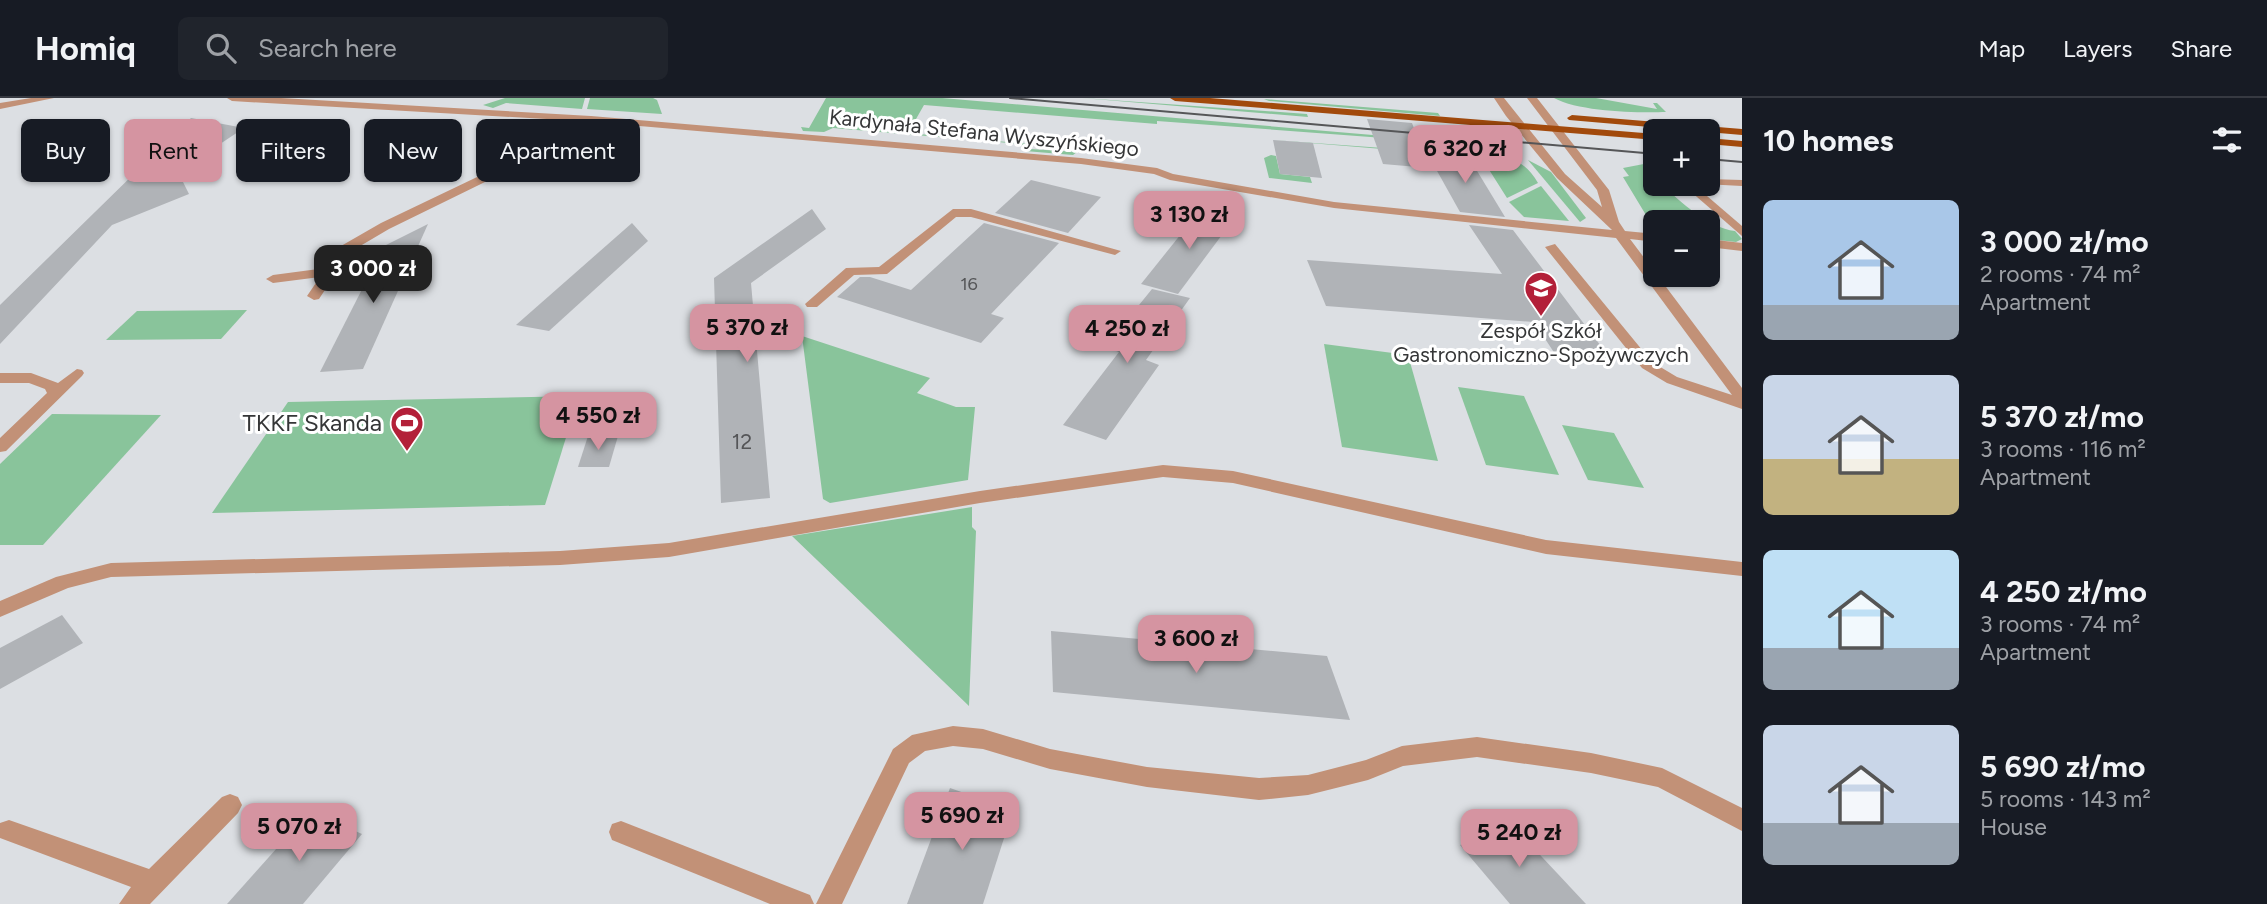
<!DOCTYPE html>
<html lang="en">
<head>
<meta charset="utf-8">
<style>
  :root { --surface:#171b24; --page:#20242c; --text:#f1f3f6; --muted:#9ea1a6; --line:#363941; --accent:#d594a1 }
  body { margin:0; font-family:Figtree,sans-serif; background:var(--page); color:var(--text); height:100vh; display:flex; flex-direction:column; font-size:26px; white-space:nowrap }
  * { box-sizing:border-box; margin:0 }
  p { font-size:23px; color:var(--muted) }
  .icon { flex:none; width:38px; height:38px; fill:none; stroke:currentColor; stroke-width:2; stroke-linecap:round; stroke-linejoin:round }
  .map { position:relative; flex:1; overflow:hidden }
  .sheet { display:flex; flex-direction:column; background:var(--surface); width:525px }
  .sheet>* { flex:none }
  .banner { position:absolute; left:21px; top:21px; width:665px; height:63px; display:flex; gap:14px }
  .buttons { position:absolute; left:1643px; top:21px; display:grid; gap:14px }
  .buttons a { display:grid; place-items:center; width:77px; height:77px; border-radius:10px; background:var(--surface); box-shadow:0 2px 5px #0004; font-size:35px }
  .price { position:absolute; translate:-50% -60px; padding:0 16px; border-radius:14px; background:var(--accent); color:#111; font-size:23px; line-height:46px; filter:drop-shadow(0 2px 4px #0008) }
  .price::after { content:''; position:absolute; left:50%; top:42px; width:21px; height:16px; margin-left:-10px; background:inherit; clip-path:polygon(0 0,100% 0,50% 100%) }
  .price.current { background:#222; color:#fff }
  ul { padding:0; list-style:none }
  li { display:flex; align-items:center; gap:21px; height:175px; padding:0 21px }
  li span { display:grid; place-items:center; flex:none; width:196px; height:140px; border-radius:10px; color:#555 }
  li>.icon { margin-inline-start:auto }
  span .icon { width:84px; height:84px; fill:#fffc; stroke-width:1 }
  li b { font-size:30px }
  h2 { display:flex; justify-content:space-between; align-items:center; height:84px; padding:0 21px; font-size:30px }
  .pill { padding:0 24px; border-radius:10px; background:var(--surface); box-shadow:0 2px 5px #0004; font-size:24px; line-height:63px }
  .pill.current { background:var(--accent); color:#111 }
  header { display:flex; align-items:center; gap:42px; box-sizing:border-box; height:98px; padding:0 35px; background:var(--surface); border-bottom:2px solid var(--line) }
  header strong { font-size:33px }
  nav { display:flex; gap:38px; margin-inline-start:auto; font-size:24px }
  .search { width:490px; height:63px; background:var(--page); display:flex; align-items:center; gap:18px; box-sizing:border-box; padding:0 24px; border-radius:10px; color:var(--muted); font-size:26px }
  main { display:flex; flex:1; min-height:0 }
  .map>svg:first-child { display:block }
  .green { fill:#89c49b }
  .building { fill:#b0b3b7 }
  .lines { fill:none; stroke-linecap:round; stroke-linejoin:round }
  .minor { fill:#c29177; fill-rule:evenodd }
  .major { fill:#a24a0c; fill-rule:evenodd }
  .tram { stroke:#555658; stroke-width:2 }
  .labels { text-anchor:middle; stroke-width:6; stroke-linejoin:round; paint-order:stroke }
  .far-number-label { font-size:18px; fill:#545557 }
  .far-street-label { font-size:21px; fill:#353637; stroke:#fff }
  .far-poi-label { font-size:21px; fill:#353637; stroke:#fff }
  .number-label { font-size:21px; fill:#545557 }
  .poi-label { font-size:24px; fill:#353637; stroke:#fff; text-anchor:end }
</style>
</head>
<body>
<header>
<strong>Homiq</strong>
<div class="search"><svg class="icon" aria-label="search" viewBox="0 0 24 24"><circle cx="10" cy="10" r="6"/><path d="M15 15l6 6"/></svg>Search here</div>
<nav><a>Map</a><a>Layers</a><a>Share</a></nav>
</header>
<main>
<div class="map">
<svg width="1742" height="806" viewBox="0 0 1742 806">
  <rect width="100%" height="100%" fill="#dcdfe3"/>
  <g class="green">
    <polygon points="505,0 585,0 582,11 506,5 493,10 483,7"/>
    <polygon points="590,0 653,0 657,2 662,16 587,11"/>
    <path d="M826,0H942L1455,44C1487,61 1518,49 1538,85L1507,100L1481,59L1478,60L1486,72H1479L1468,58L1273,42L1438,54L1435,47L1424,43L1157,23V26L924,7L908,35L1029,46L1030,51L1077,54L1073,57L1025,53L1022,46L833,30L824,34L803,33L801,29L809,30Z"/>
    <polygon points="1082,0 1307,16 1308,19"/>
    <path d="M1554,0H1596L1657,11L1653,5H1657L1666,14C1638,15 1580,14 1554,0Z"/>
    <polygon points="1264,1 1438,15 1440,18 1269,3"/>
    <polygon points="1271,57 1276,58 1280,76 1310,79 1312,85 1269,80 1264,60"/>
    <polygon points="1528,62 1551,74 1586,120 1580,124"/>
    <path d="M1649,65L1655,66V77H1652L1656,86H1661C1681,104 1708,130 1735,133L1742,141L1736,144L1708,141V124H1656L1655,132L1623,79L1629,78L1623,70Z"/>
    <polygon points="1541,88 1569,123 1524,119 1509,104"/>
    <polygon points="247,212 221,241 106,242 137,213"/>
    <polygon points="802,238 930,280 917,295 956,309 975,309 968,382 830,405 823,401"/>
    <polygon points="1324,246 1408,257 1438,363 1342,349"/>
    <polygon points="1458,289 1524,298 1559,377 1486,367"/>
    <polygon points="579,298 545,407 212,415 288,304"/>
    <polygon points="52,316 161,317 43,447 0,447 0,366"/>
    <polygon points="1562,327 1614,335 1644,390 1588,382"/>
    <polygon points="972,409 972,429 976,433 969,608 792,438"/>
  </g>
  <g class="building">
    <polygon points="191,20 244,30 178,74 189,96 112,127 0,246 0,207"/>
    <polygon points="1367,21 1412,25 1429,70 1383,66"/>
    <polygon points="1273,42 1313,45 1322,80 1280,76"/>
    <polygon points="1427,55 1468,58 1505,119 1460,114"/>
    <polygon points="1031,82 1101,99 1068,135 995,115"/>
    <polygon points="812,111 826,131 751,185 770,400 721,405 714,180"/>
    <polygon points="1201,111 1236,118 1178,196 1141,186"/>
    <polygon points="632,125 648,143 549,233 516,227"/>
    <polygon points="984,125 1059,145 991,216 1004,220 981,245 837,199 860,179 870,179 911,192"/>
    <polygon points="428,126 363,271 320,274 384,148"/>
    <polygon points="1469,127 1513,132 1613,264 1557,259 1534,224 1326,208 1307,162 1502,176"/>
    <polygon points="1152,191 1190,200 1146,262 1159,267 1106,342 1063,327 1119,254 1105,249"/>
    <polygon points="588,338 618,338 609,369 578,369"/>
    <polygon points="62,517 83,545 0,591 0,550"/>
    <polygon points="1051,533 1327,558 1350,622 1053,594"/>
    <polygon points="950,690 1013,712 983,806 907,806"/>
    <polygon points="310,713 362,736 303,806 227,806"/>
    <polygon points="1511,726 1586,806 1510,806 1460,747"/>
  </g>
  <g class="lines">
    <g class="minor">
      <polygon points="31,0 54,0 0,11 0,5"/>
      <polygon points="227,0 281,0 591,18 1081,60 1157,70 1173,76 1334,104 1612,132 1557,80 1506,18 1494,0 1504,0 1565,76 1602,109 1597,92 1527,0 1537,0 1609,92 1619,124 1625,133 1656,136 1656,144 1630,141 1742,290 1742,311 1667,285 1642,270 1545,149 1555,146 1652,264 1677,279 1732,297 1616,140 1334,110 1170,82 1154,76 1081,66 593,24 550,52 389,131 350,154 319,201 314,202 307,198 320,179 273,185 266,181 273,177 326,170 341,148 381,125 542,48 581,23 232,3"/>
      <polygon points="1708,81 1742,82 1742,88 1704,86 1708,86"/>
      <polygon points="1682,86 1693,86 1742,128 1742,138"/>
      <polygon points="953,111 971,111 1121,153 1115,157 971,119 956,119 887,176 854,177 817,209 807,209 805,206 846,170 879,169"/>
      <polygon points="1708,141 1742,145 1742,153 1708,149"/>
      <polygon points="77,271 82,272 84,275 82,278 6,353 0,354 0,340 47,295 45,291 29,285 0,285 0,275 31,275 58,285"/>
      <polygon points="1163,367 1233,373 1546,442 1742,464 1742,478 1546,456 1233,385 1163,379 980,405 669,459 560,467 111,479 68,490 0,519 0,503 56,479 111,465 560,453 669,445 980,393"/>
      <polygon points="953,628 983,631 1050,651 1147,669 1259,680 1308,677 1366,662 1402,648 1477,639 1591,655 1662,670 1742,710 1742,733 1658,689 1591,675 1477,659 1403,668 1368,682 1308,697 1259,702 1147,689 1050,671 983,651 953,648 925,653 909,665 842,806 816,806 893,651 912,637"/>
      <polygon points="230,696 238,699 242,707 238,715 150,806 119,806 131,789 0,740 0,725 9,722 149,771 222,699"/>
      <polygon points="621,723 810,797 814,806 770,806 612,742 609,734 612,726"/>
    </g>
    <g class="major">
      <polygon points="1170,0 1210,0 1656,36 1656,42 1175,3"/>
      <polygon points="1572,17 1742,31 1742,37 1569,22 1567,20"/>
      <polygon points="1708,40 1742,43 1742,49 1708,46"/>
    </g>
    <g class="tram">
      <polyline points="1010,0 1656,56"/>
      <polyline points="1708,61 1742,64"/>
    </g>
  </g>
  <defs>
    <symbol id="school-pin" viewBox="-11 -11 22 30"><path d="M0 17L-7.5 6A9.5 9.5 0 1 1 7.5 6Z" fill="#b32039" stroke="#fff"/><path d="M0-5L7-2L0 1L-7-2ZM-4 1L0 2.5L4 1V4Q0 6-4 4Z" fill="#fff"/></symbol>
    <symbol id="stadium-pin" viewBox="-11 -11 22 30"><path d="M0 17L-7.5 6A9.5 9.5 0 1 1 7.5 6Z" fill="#b32039" stroke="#fff"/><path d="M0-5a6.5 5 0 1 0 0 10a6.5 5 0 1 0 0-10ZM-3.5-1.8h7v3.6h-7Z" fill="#fff"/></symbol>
  </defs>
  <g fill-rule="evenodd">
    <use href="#school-pin" x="1522" y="171" width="38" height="52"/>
    <use href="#stadium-pin" x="388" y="306" width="38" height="52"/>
  </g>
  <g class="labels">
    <g class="far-number-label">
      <text x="969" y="192">16</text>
    </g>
    <g class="far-street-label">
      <text transform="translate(984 35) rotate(6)" y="7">Kardynała Stefana Wyszyńskiego</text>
    </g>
    <g class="far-poi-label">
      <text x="1541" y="240">Zespół Szkół<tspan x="1541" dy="24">Gastronomiczno-Spożywczych</tspan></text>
    </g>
    <g class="number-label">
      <text x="742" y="351">12</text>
    </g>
    <g class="poi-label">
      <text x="382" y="333">TKKF Skanda</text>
    </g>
  </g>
</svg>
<div class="buttons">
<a>+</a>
<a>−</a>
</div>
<b class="price" style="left:1465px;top:87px">6 320 zł</b>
<b class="price" style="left:1189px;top:153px">3 130 zł</b>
<b class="price current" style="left:373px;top:207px">3 000 zł</b>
<b class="price" style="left:747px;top:266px">5 370 zł</b>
<b class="price" style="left:1127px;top:267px">4 250 zł</b>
<b class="price" style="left:598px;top:354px">4 550 zł</b>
<b class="price" style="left:1196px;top:577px">3 600 zł</b>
<b class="price" style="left:962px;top:754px">5 690 zł</b>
<b class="price" style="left:299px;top:765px">5 070 zł</b>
<b class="price" style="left:1519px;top:771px">5 240 zł</b>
<div class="banner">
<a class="pill">Buy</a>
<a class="pill current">Rent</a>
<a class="pill">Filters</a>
<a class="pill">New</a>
<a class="pill">Apartment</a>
</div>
</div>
<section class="sheet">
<h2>10 homes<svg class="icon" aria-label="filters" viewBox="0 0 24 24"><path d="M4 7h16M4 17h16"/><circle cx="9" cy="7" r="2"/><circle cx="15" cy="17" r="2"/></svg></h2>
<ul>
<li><span style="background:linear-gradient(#a9c7e8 75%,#9aa5b1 0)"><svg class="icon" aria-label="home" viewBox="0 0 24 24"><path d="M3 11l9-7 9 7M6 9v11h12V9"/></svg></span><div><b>3 000 zł/mo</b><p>2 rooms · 74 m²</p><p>Apartment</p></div></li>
<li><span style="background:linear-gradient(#c9d6e8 60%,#c2b280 0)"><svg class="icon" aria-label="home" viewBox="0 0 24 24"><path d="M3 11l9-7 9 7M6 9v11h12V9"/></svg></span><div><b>5 370 zł/mo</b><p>3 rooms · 116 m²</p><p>Apartment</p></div></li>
<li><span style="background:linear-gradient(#bfe0f5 70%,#9aa5b1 0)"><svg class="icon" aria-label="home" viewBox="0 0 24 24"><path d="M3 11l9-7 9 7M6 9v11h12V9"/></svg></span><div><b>4 250 zł/mo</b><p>3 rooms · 74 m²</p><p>Apartment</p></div></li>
<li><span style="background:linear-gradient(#c9d6e8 70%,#9aa5b1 0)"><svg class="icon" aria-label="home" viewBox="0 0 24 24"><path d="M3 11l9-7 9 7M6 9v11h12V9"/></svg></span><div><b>5 690 zł/mo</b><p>5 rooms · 143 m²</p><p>House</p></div></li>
</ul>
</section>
</main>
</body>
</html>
